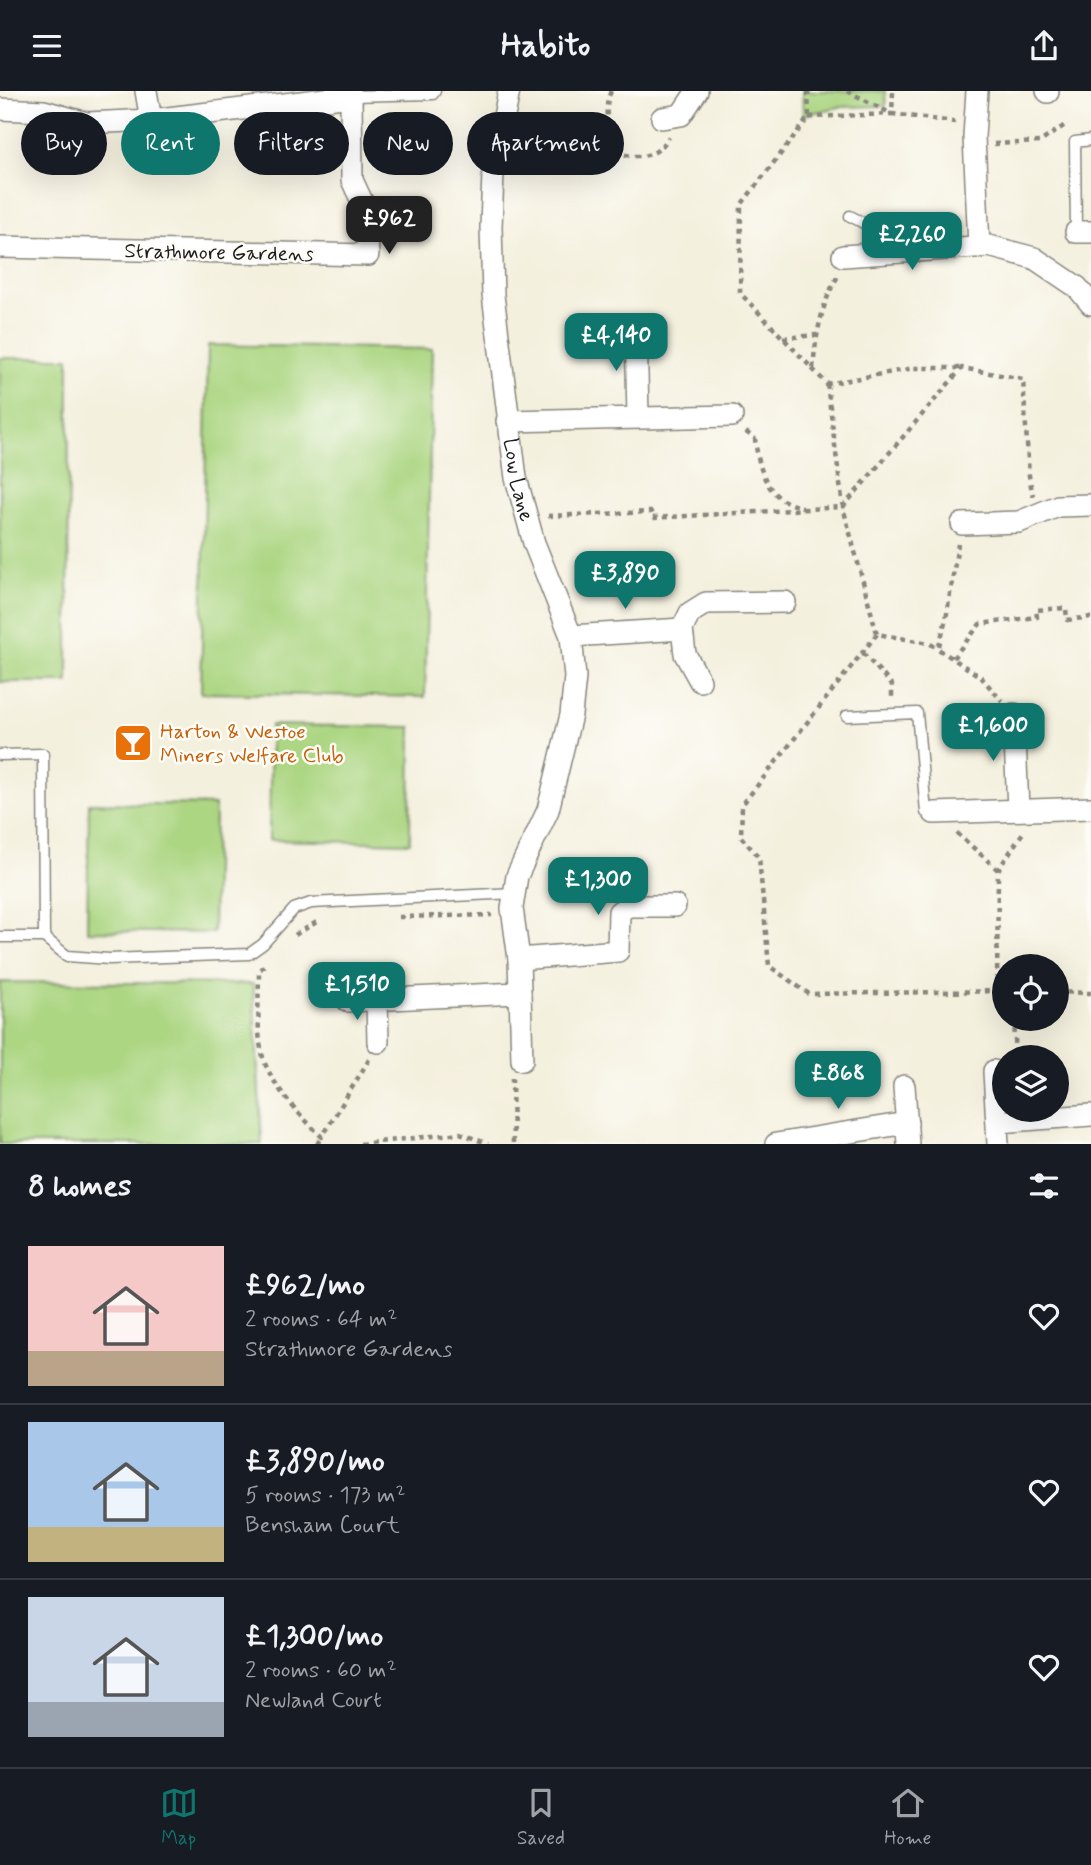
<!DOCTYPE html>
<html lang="en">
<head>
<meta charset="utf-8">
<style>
  :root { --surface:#171b24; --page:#242831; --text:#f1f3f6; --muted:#9ea1a6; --line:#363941; --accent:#0f766e }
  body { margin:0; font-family:Mynerve,sans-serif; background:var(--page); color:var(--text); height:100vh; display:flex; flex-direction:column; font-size:26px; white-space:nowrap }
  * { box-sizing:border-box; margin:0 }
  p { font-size:23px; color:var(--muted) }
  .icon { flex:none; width:38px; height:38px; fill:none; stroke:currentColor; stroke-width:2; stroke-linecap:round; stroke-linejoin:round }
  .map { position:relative; height:1053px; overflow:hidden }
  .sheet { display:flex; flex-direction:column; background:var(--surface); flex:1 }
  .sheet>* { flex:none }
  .top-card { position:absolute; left:21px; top:21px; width:700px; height:63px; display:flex; gap:14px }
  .buttons { position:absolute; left:992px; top:863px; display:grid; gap:14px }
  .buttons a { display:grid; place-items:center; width:77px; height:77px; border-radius:50%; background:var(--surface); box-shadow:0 7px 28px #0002; font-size:35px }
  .price { position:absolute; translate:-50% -60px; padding:0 16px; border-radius:14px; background:var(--accent); color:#fff; font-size:23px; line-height:46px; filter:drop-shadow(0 2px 4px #0008) }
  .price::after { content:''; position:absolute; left:50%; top:42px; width:21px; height:16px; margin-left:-10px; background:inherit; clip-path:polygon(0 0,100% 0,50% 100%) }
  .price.selected { background:#222; color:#fff }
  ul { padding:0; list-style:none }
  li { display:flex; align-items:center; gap:21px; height:175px; padding:0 28px }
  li+li { border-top:2px solid var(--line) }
  li span { display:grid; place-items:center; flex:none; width:196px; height:140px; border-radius:0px; color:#555 }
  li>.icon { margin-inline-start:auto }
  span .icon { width:84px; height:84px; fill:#fffc; stroke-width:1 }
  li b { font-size:30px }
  h2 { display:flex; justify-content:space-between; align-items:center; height:84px; padding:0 28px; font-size:30px }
  .pill { padding:0 24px; border-radius:32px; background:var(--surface); box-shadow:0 7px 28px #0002; font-size:24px; line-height:63px }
  .pill.selected { background:var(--accent); color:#fff }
  header { display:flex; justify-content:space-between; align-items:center; height:91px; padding:0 28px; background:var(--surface); font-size:32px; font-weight:700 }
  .dock { display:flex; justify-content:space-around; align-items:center; height:98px; border-top:2px solid var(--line); background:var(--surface); font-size:19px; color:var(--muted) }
  .dock a { display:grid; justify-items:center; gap:4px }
  .dock .selected { color:var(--accent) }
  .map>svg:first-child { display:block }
  .green { fill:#acd682; stroke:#64794f; stroke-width:2 }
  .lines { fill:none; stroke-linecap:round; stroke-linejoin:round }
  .service-casing { stroke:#88867d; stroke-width:13 }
  .minor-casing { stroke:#88867d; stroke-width:24 }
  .path { stroke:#88867d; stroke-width:4.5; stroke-dasharray:5 5; stroke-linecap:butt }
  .service { stroke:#fff; stroke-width:10 }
  .minor { stroke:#fff; stroke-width:21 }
  .labels { text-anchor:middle; stroke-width:5; stroke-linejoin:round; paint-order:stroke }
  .street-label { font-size:21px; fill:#1c1c1c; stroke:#fdfcf7 }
  .food-label { font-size:21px; fill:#c56008; stroke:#fdfcf7; text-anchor:start }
</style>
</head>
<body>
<header><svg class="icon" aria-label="menu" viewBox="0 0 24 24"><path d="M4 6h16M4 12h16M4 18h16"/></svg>Habito<svg class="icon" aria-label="share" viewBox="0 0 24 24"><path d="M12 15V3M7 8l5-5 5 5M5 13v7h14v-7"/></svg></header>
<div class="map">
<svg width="1091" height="1053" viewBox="0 0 1091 1053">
  <rect width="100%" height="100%" fill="#fdfcf7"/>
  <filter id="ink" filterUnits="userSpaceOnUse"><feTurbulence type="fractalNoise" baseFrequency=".0143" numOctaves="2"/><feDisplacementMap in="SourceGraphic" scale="14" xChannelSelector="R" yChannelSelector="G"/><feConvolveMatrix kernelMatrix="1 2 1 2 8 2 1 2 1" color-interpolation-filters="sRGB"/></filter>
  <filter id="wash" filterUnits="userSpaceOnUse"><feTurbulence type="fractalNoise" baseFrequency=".00686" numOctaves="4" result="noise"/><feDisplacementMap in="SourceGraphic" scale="28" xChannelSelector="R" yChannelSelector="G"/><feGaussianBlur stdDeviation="1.57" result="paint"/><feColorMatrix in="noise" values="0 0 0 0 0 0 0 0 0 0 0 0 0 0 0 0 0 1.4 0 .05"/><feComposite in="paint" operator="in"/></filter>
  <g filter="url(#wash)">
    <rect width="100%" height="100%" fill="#f4f0de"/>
    <g class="green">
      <polygon points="802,0 885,0 886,15 839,16 803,24"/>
      <polygon points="208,254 432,258 425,606 201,602"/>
      <polygon points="0,267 69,267 68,591 0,591"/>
      <polygon points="271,634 411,636 410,752 269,749"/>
      <polygon points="89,712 215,714 213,842 87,840"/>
      <polygon points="0,891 253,893 262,1053 0,1053"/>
    </g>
  </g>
  <g filter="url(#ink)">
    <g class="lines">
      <defs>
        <g id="service">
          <polyline points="351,5 433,3 435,0"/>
          <path d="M850,125C871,135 877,139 882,162"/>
          <polyline points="1076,141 1075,51 1091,49"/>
          <polyline points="847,625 917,622 926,721 934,722"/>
          <polyline points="0,664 43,663 44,846"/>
          <polyline points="0,846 44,846 67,865 109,868 249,863 263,853 294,818 311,812 515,802"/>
        </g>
        <g id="minor">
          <polyline points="146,0 151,29"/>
          <path id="s1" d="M509,0L493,82L491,136L493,204L516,387L534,452L571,545L575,586L571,624L548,719L517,785L512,817L519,868L522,969"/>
          <polyline points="977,0 974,46 979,156"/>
          <polyline points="1047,0 1048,1"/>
          <polyline points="0,18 44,20 87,32 151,29 351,5 352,89 365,117 368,164 0,156"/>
          <polyline points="662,27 681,24 697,0"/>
          <polyline points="1076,141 1091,141"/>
          <polyline points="843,165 989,155 1034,167 1077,196 1091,213"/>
          <polyline points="636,238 638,325"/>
          <polyline points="507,330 732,325"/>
          <polyline points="962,433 1019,431 1058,415 1091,414"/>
          <polyline points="571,545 682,538"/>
          <polyline points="700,590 685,563 682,538 690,522 706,512 785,511"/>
          <polyline points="1014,623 1018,719"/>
          <polyline points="934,722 1091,717"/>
          <polyline points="519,868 618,860 619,821 628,815 675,815"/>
          <polyline points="377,909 378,951"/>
          <polyline points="348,910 520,902"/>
          <polyline points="994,980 998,1053"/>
          <polyline points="904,995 908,1053"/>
          <polyline points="999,1031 1091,1024"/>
          <polyline points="776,1053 907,1032"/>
        </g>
      </defs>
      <use href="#service" class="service-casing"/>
      <use href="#minor" class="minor-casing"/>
      <g class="path">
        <path d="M611,0C601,22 610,43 621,63C642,67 656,67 669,46"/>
        <polyline points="808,0 809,26 741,114 740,202 827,293 914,277 961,277"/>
        <polyline points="847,0 892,23 955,31"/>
        <polyline points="809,26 892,23 893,0"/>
        <polyline points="994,53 1040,51 1068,32"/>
        <polyline points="783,247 817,244"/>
        <path d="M813,277C816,245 821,213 838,185"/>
        <polyline points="827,293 843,416 877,543 929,552 981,586 1002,610"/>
        <path d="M746,341L755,348C759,379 767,411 803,416"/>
        <polyline points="548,425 651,421 652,427 843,416 962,277 1023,288 1029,385 1033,405"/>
        <polyline points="877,543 742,714 741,746 759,766 769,875 809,903 1004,900"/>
        <polyline points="939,555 946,528 958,453"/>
        <polyline points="863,562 892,594 892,609"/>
        <polyline points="953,567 980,533 1037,526 1036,519 1066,517 1067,529 1091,526"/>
        <polyline points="957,742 998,779"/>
        <polyline points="399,826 492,824"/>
        <polyline points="295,844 320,829"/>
        <path d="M264,875L259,879C259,907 255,953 267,977C280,1004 301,1025 322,1046L370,967"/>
        <polyline points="997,900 998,779 1024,740"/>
        <polyline points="1057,901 1091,902"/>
        <polyline points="1014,928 1016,966"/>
        <polyline points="512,987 513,1053"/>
        <polyline points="317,1053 322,1046"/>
        <polyline points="360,1053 460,1042 488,1053"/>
      </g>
      <use href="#service" class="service"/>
      <use href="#minor" class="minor"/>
    </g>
  </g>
  <defs>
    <symbol id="bar-square" viewBox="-11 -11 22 22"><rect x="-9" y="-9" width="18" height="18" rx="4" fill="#e8710a" stroke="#fdfcf7"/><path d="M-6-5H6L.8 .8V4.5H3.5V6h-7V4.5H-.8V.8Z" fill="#fff"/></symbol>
  </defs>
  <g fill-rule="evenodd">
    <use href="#bar-square" x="111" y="630" width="44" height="44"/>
  </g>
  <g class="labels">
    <g class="street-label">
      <text transform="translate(219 161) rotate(1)" y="7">Strathmore Gardens</text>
      <text dy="7" stroke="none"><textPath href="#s1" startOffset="392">Low Lane</textPath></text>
    </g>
    <g class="food-label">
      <text x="160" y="647">Harton &amp; Westoe<tspan x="160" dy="24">Miners Welfare Club</tspan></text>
    </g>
  </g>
</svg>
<div class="buttons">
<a><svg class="icon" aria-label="locate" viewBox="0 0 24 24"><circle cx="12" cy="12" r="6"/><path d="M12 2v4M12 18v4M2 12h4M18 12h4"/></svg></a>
<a><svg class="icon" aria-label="layers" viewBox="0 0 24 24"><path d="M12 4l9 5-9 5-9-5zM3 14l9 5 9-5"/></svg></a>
</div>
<b class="price selected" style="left:389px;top:165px">£962</b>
<b class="price" style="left:912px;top:181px">£2,260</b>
<b class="price" style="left:616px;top:282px">£4,140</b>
<b class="price" style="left:625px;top:520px">£3,890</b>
<b class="price" style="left:993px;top:672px">£1,600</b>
<b class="price" style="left:598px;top:826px">£1,300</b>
<b class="price" style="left:357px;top:931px">£1,510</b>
<b class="price" style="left:838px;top:1020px">£868</b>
<div class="top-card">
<a class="pill">Buy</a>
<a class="pill selected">Rent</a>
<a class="pill">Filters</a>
<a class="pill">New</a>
<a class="pill">Apartment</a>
</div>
</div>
<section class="sheet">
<h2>8 homes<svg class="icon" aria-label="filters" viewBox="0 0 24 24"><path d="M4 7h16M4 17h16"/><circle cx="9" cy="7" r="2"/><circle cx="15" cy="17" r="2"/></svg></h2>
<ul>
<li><span style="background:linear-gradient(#f6c9c9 75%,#b9a48a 0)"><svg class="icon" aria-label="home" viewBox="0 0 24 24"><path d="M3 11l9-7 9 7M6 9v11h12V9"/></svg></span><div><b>£962/mo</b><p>2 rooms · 64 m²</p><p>Strathmore Gardens</p></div><svg class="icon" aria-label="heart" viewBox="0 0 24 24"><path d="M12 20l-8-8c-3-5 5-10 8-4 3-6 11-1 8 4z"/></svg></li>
<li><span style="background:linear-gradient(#a9c7e8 75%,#c2b280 0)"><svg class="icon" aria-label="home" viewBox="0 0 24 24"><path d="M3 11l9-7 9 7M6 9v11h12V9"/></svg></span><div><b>£3,890/mo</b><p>5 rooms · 173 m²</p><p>Bensham Court</p></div><svg class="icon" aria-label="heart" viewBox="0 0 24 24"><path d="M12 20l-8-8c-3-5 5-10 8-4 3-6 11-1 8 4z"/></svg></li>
<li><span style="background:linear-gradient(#c9d6e8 75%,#9aa5b1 0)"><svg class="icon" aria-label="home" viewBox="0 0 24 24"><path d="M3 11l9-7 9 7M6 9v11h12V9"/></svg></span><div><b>£1,300/mo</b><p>2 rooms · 60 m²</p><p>Newland Court</p></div><svg class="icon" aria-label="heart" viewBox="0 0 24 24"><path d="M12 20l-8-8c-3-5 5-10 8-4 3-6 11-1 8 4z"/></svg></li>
</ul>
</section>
<nav class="dock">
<a class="selected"><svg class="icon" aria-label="map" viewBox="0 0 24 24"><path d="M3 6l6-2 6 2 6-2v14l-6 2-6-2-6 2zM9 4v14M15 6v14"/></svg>Map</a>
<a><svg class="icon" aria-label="saved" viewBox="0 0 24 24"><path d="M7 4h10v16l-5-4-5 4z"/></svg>Saved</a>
<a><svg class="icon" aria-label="home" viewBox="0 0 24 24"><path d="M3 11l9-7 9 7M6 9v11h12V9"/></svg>Home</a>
</nav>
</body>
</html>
